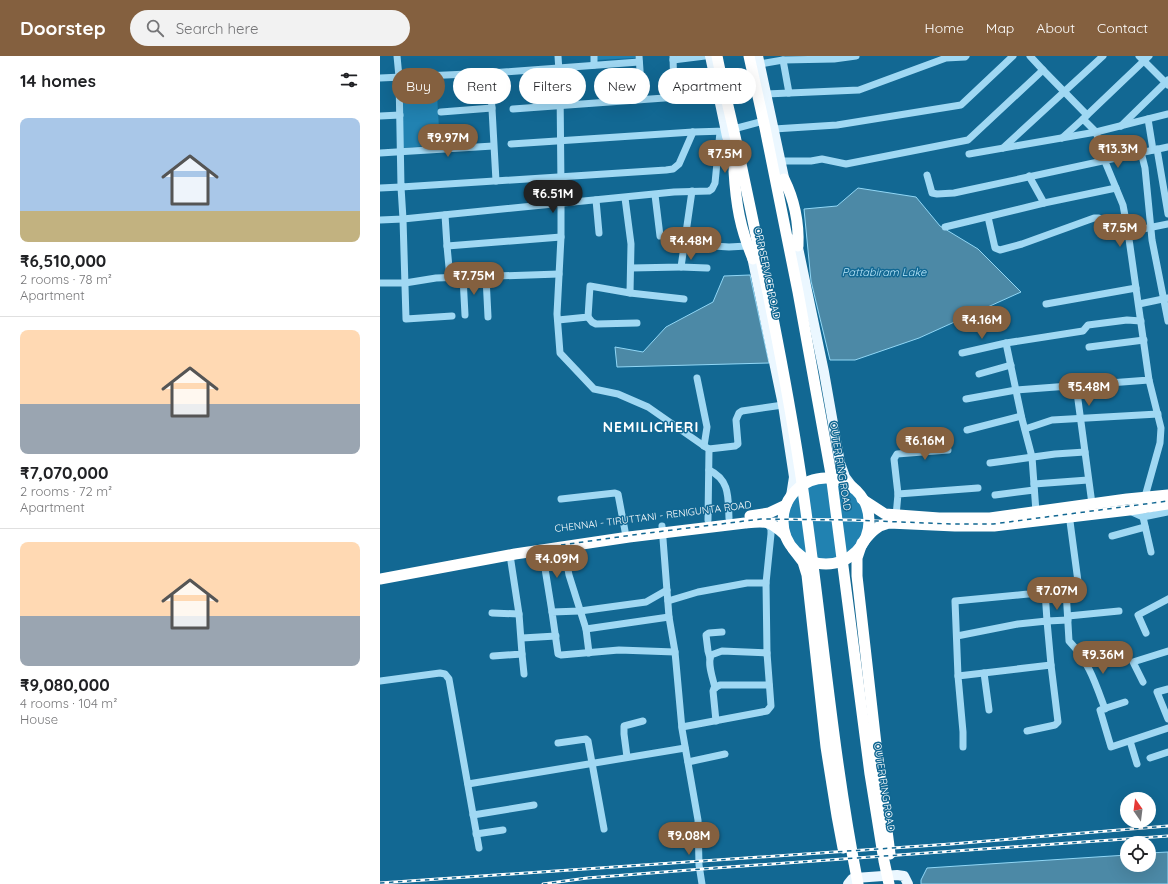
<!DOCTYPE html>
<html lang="en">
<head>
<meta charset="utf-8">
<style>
  :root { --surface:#fff; --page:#f2f2f2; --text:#202124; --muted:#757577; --line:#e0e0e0; --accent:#84603f }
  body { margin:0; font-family:Quicksand,sans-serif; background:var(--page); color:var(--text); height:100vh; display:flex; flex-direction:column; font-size:15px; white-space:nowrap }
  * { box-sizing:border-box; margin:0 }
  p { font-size:13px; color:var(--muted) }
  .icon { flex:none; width:22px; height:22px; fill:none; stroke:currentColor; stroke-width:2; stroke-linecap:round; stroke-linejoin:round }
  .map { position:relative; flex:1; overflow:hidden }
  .side { display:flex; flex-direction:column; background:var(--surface); width:380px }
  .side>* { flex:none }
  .guide { position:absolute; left:12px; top:12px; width:380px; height:36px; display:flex; gap:8px }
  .needle { width:26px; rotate:346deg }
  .buttons { position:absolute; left:740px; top:736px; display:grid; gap:8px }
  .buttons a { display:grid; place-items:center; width:36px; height:36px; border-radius:50%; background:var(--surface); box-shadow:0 4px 16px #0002; font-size:20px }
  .price { position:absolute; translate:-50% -34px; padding:0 9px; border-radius:14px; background:var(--accent); color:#fff; font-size:13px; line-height:26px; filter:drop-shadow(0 1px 2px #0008) }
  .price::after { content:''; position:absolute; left:50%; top:24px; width:12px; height:9px; margin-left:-6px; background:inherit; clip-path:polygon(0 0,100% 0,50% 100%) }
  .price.selected { background:#222; color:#fff }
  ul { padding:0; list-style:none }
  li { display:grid; align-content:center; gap:8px; height:212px; padding:0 20px }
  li+li { border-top:1px solid var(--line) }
  li span { display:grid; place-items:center; height:124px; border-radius:8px; color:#555 }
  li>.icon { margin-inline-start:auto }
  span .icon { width:72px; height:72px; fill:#fffc; stroke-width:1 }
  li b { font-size:17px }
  h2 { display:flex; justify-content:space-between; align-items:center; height:48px; padding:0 20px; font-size:17px }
  .tag { padding:0 14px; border-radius:18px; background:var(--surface); box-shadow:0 4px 16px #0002; font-size:14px; line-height:36px }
  .tag.selected { background:var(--accent); color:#fff }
  header { display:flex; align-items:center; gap:24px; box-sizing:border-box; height:56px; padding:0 20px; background:var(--accent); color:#fff }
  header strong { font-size:19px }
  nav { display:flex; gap:22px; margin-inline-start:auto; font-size:14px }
  .search { width:280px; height:36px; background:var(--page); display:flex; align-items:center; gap:10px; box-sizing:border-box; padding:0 14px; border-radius:22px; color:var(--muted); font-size:15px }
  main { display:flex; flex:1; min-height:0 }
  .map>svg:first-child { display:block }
  .green { fill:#2182b1 }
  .water { fill:#4c89a6; stroke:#91d7f6 }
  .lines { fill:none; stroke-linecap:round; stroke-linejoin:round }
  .minor { stroke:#a0d8f3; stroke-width:7 }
  .major { stroke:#ebf7ff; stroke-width:10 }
  .highway { stroke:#fff; stroke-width:11 }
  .rail-casing { stroke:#fff; stroke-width:3 }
  .rail { stroke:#126893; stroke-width:1.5; stroke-dasharray:4.5; stroke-linecap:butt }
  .labels { text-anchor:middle; stroke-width:3; stroke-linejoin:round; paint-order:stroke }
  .street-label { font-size:10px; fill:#fff; stroke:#126893 }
  .water-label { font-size:11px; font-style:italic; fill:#b8e6fa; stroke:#126893 }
  .district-label { font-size:14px; font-weight:bold; letter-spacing:1px; fill:#fff; stroke:#126893 }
</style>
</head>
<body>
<header>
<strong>Doorstep</strong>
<div class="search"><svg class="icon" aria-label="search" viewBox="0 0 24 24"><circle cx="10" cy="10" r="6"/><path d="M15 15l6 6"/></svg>Search here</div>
<nav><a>Home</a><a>Map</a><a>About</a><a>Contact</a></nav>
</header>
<main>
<section class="side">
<h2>14 homes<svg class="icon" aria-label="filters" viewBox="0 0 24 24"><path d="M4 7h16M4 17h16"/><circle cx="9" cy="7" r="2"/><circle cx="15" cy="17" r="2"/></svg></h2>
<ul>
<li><span style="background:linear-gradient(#a9c7e8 75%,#c2b280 0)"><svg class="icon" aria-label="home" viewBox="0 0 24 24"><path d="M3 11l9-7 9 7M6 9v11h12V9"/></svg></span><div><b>₹6,510,000</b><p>2 rooms · 78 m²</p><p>Apartment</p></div></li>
<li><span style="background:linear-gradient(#ffd9b3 60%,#9aa5b1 0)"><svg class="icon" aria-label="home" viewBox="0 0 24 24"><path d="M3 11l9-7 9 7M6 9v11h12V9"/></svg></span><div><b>₹7,070,000</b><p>2 rooms · 72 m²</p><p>Apartment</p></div></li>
<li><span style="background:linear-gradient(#ffd9b3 60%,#9aa5b1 0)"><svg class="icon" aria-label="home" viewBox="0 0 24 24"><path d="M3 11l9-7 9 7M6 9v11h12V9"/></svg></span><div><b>₹9,080,000</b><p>4 rooms · 104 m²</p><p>House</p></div></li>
</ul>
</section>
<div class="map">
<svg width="788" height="828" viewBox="0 0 788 828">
  <rect width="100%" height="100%" fill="#126893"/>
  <g class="green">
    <polygon points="217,0 255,0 255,2 217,4"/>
    <polygon points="56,22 60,89 23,92 21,24"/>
    <circle cx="445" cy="465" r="39"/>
  </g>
  <g class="water">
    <polygon points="478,132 536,141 560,170 598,193 641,236 539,282 475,304 450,304 431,225 424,153 457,150"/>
    <polygon points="370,219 389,307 237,311 235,291 263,296 286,271 333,246 344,220"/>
    <polygon points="788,796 788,828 541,828 541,824 547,812 747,799 747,809 769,809 769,797"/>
  </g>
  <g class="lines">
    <g class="minor">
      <polyline points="17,0 19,21 21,131 286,114 293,113 299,108 313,76"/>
      <polyline points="178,0 180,31 181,131 181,181 177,258 180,297 214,333 238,338 268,351 324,390 329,393 328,464"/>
      <polyline points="214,0 214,9"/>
      <polyline points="259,0 262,43"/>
      <polyline points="293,0 294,41"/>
      <polyline points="759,0 788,29"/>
      <polyline points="293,4 325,0"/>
      <polyline points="403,4 409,37"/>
      <polyline points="380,8 403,4 454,3 476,0"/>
      <polyline points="663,14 707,59"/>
      <polyline points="110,17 116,125"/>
      <polyline points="0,22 110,17 259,6"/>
      <polyline points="386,38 479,34 566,2 585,1 586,0"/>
      <polyline points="133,53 312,40 337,37"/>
      <polyline points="61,56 112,52"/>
      <polyline points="0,60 20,59"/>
      <polyline points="703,63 769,0"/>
      <polyline points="768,63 773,94"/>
      <polyline points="741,70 788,24"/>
      <polyline points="394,73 457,69 581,49 633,0"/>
      <polyline points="131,88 313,76 346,75 387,64"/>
      <polyline points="623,92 723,0"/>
      <polyline points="777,93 788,158"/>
      <polyline points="761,96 765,112 772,184 788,265"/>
      <polyline points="0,97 113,90"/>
      <polyline points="589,98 716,76 788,58"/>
      <polyline points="401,105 431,105 442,103 466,108 588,84 663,14 650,0"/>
      <polyline points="547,119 552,137 557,138 574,137 788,91"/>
      <polyline points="0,132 21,131 23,163 0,164"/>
      <polyline points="275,139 280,180"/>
      <polyline points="216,144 219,177"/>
      <polyline points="664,147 736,132 726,108 716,76 703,63 682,82"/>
      <polyline points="65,159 67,190"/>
      <polyline points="608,161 615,192 620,194 642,188 714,162 719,162 728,167 745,164"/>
      <polyline points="565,171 664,147 649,120"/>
      <polyline points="748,176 788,168"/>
      <polyline points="303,188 349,191 367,190"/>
      <polyline points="301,211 327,212"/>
      <polyline points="251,212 301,211 312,135"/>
      <polyline points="83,221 85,259"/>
      <polyline points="106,221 108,261"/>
      <polyline points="70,222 67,190 181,181"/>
      <polyline points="0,227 25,227 56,222 179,218"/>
      <polyline points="250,237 304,243"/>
      <polyline points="666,248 756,232"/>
      <polyline points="759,248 788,242"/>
      <polyline points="72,260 26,263 23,163 294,136 329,135 332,133 335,127 340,76"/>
      <polyline points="208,261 212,266 216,268 257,267"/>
      <polyline points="178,264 208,261 210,230 250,237 251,188 245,142"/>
      <polyline points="709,291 764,284"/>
      <polyline points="582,297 626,287"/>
      <polyline points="599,318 631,309"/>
      <polyline points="317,322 327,371 324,390"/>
      <polyline points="696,329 712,448"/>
      <polyline points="586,343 636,334 769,324 748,176 743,149 736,132"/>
      <polyline points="645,373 672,364 778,358"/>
      <polyline points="587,374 641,360"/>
      <polyline points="329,393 355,390 358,388 356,364 359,357 362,355 403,349"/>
      <polyline points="610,407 675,398 705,396"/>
      <path d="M329,414C350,424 348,441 349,462"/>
      <polyline points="654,428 708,424"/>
      <polyline points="766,437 780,387 781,372 769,324"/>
      <polyline points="518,438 514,403 517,398 568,394"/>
      <polyline points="615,439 654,434"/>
      <polyline points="181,443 235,437 238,438 245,475"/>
      <polyline points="750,455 763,461 788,456"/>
      <polyline points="656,456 652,401 642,363 626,287 703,275 708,269 747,264 761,265"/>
      <polyline points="516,460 518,438 598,432"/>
      <polyline points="763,461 771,496"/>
      <polyline points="282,470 289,561 295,596 302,673 318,764 319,809 322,828"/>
      <polyline points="732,480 765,471"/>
      <polyline points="184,491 189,519 206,573 209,597"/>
      <polyline points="162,494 172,556"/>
      <polyline points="386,527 391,478 391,473 387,467"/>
      <polyline points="287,534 266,546 200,555 172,556 178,598 181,599 239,594 295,596"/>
      <path d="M686,534L689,585C709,606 715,626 725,653"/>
      <polyline points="665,535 667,565 688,564"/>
      <path d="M288,545L318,536L367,527H386L387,597L342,595L331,599C327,608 333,622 335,632"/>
      <polyline points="112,557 139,558"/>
      <polyline points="688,560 739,555"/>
      <polyline points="206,573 289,561"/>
      <polyline points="766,577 758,559 788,543"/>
      <polyline points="577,580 638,568 667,565 671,609"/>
      <polyline points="142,582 176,580"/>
      <polyline points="142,598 144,618"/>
      <polyline points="113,600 142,598 139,558 130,499"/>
      <polyline points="330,602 328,595 326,579 329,577 342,576"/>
      <polyline points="604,617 609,654"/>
      <polyline points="578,620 575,545 648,538 669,534 699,533 689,458"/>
      <polyline points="0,625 60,617 65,618 69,623 99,792"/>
      <polyline points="763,626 753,606 788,595"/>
      <polyline points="788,633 777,636 788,663"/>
      <polyline points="745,646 720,654 731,691 788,672"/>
      <polyline points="336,665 333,635 334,632 340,629 389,629"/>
      <polyline points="302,671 387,655 391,650 387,597"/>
      <polyline points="750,685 757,708"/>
      <polyline points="178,687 206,683 208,685 224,773"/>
      <polyline points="583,691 583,676 578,620 671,609 678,666 675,669 647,675"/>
      <polyline points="247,701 244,678 244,670 263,665"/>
      <polyline points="770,702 788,696"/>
      <polyline points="308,706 345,698"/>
      <polyline points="88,728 305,692"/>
      <polyline points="93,759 154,749"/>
      <polyline points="96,778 123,774"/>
    </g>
    <g class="major">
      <polyline points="330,0 356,123"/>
      <polyline points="378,0 406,131"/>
      <polyline points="416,182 444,316 460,407 465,421 474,433"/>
      <polyline points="371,196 403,349 414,421 411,440"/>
      <polyline points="468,828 472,823 475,822 517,819 524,820 528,828"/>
    </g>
    <g class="highway">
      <path d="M337,0C344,35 353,69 360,103C382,207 404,310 420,414C441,552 451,691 478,828"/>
      <polyline points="369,0 385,72 418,236 451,418 490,718 504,805 509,828"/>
      <path d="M354,115C356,149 360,172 373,203"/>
      <path d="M404,123C415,145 419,165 418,190"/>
      <circle cx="446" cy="465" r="43"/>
      <polyline points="482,443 505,458 559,462 610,462 747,443 788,439"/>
      <polyline points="370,460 389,457 406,449"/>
      <path d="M484,485C492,475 497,470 509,467L575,470H614L749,454L788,448"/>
      <polyline points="482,487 477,502 477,520 496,688 510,798"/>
      <polyline points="413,493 423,506 427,519 446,691 457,760 463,792"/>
      <path d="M0,523L135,498L249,481L365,467C386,465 389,464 405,479"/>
    </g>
    <defs>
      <g id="rail">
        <polyline points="181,489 260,478 381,463 472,464 571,468 613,468 788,445"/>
        <polyline points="0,827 571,788 788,770"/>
        <polyline points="163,828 207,822 335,812 788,780"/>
      </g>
    </defs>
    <use href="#rail" class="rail-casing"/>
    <use href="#rail" class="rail"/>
  </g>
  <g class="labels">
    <g class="street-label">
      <text transform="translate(388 217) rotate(78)" y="4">ORR SERVICE ROAD</text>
      <text transform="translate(461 410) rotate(81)" y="4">OUTER RING ROAD</text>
      <text transform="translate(273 460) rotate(-7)" y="4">CHENNAI - TIRUTTANI - RENIGUNTA ROAD</text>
      <text transform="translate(505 731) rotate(81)" y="4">OUTER RING ROAD</text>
    </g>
    <g class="water-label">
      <text x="504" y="220">Pattabiram Lake</text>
    </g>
    <g class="district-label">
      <text x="271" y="376">NEMILICHERI</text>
    </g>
  </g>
</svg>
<div class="buttons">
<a><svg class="needle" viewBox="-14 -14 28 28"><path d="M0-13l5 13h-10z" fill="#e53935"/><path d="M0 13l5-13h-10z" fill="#757577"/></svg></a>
<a><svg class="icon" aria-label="locate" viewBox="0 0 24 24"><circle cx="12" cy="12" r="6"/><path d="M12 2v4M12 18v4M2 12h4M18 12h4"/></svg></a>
</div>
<b class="price" style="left:68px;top:102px">₹9.97M</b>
<b class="price" style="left:738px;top:113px">₹13.3M</b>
<b class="price" style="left:345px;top:118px">₹7.5M</b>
<b class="price selected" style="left:173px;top:158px">₹6.51M</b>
<b class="price" style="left:740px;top:192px">₹7.5M</b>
<b class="price" style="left:311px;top:205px">₹4.48M</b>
<b class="price" style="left:94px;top:240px">₹7.75M</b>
<b class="price" style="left:602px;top:284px">₹4.16M</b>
<b class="price" style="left:709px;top:351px">₹5.48M</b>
<b class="price" style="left:545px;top:405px">₹6.16M</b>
<b class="price" style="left:177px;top:523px">₹4.09M</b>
<b class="price" style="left:677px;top:555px">₹7.07M</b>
<b class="price" style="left:723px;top:619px">₹9.36M</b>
<b class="price" style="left:309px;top:800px">₹9.08M</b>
<div class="guide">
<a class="tag selected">Buy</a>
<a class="tag">Rent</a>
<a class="tag">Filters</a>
<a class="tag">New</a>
<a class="tag">Apartment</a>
</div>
</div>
</main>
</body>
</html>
